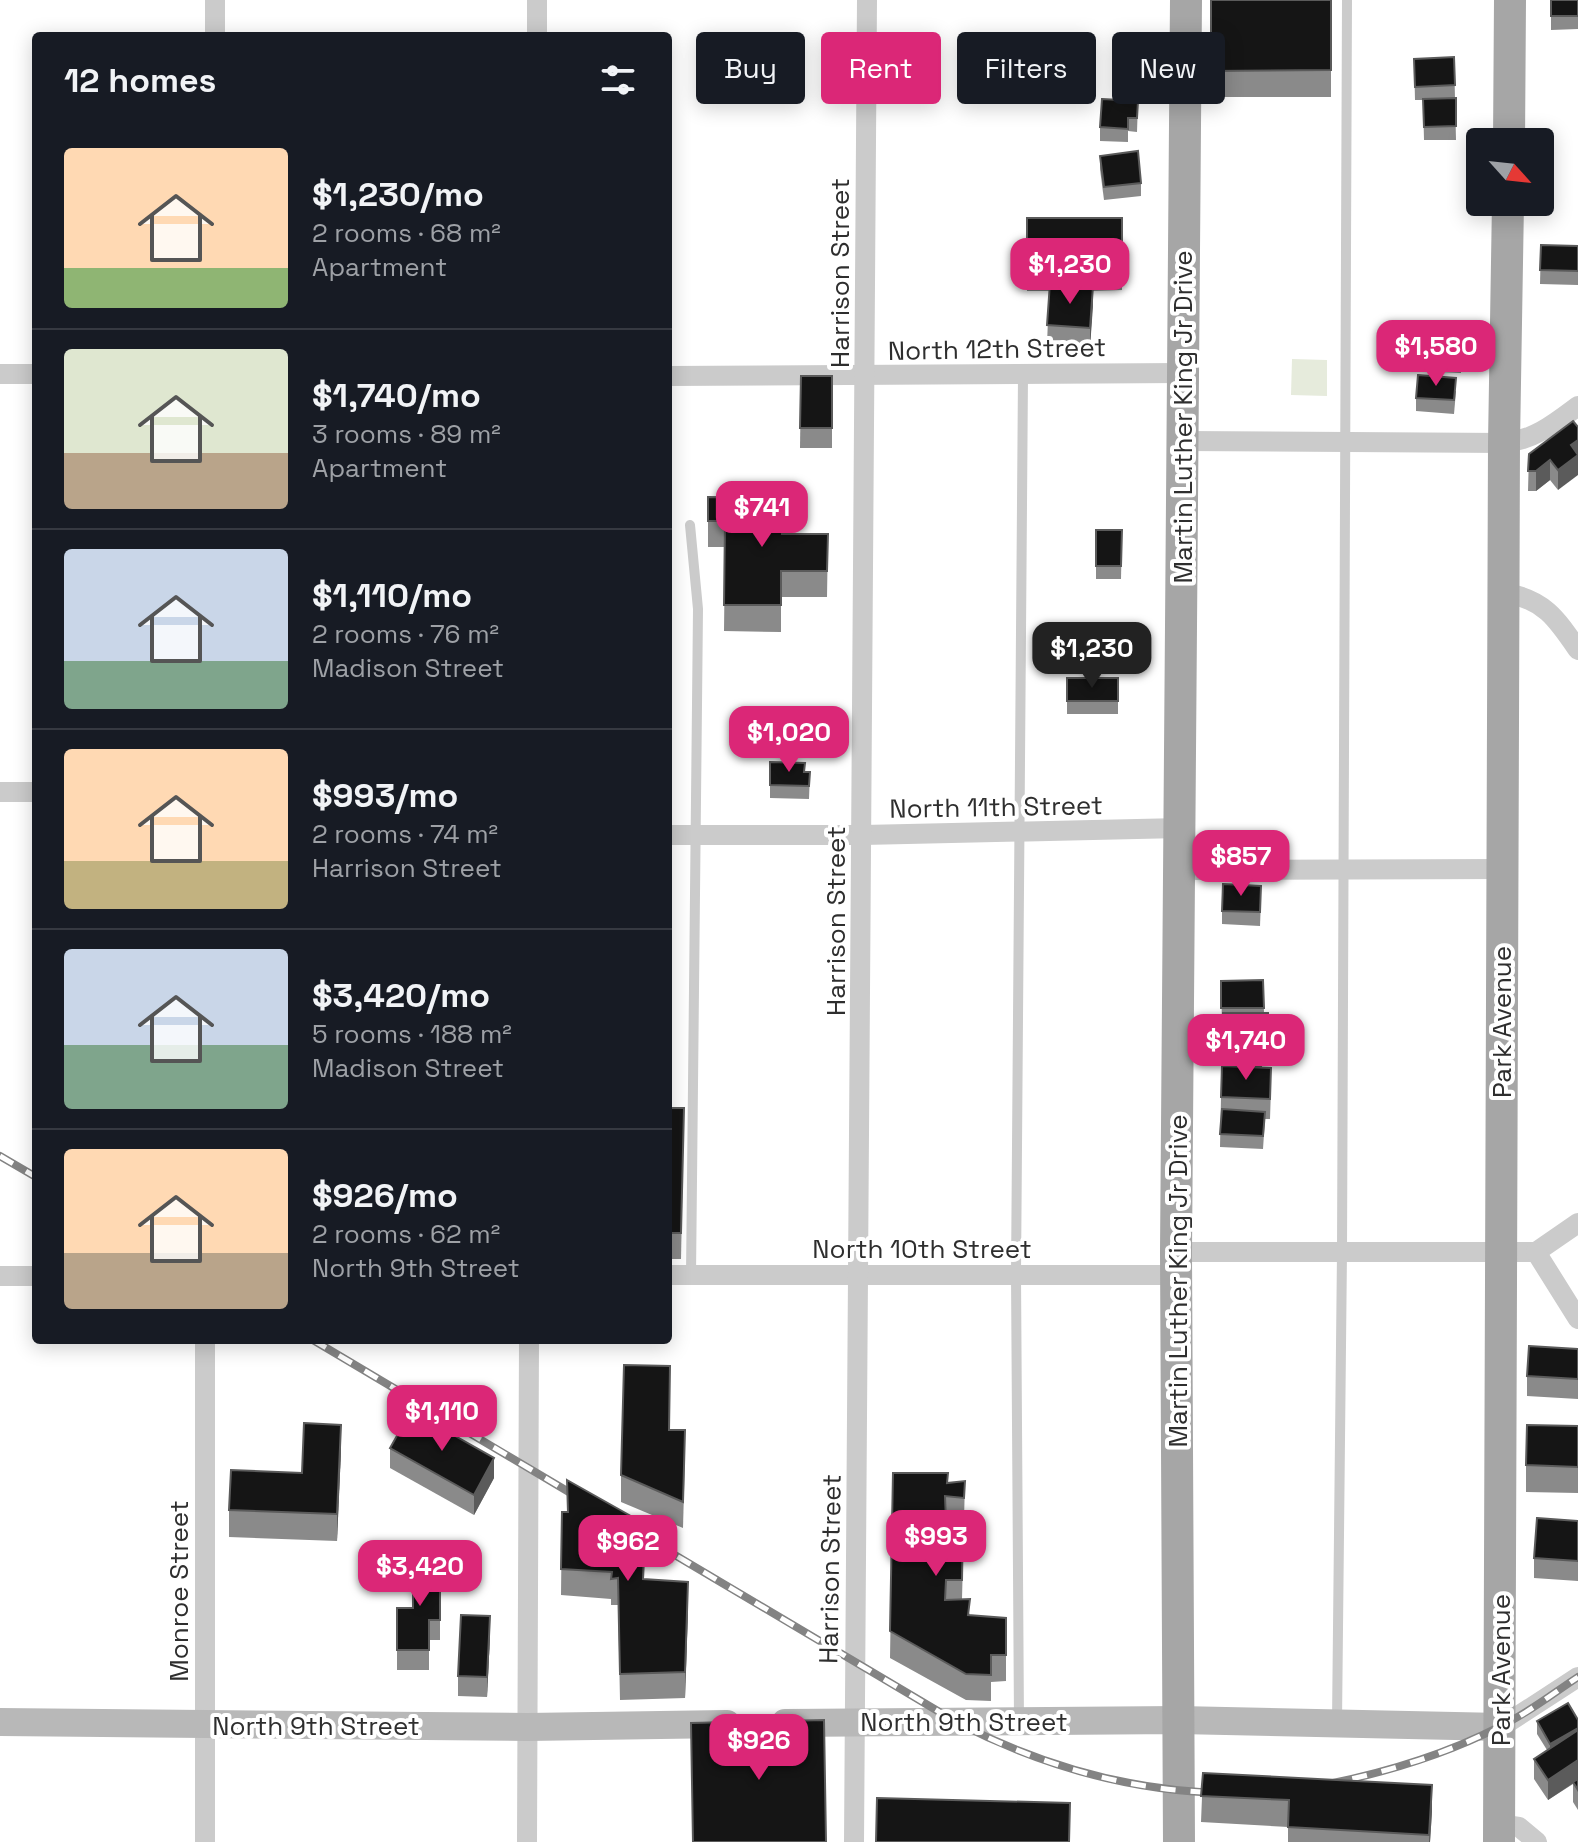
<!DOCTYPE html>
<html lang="en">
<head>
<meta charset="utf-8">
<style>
  :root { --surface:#171b24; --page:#242831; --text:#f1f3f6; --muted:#9ea1a6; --line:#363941; --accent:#db2777 }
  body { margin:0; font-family:"Space Grotesk",sans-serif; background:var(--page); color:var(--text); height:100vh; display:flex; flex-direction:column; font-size:30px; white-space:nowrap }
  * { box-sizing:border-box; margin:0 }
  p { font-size:26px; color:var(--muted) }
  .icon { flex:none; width:44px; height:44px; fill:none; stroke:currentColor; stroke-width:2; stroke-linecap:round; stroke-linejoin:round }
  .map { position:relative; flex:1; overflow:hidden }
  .panel { position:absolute; left:32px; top:32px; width:640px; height:1312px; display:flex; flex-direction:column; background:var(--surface); border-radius:8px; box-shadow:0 4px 20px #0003 }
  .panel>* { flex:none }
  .top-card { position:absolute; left:696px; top:32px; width:760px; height:72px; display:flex; gap:16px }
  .needle { width:52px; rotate:117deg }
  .controls { position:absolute; left:1466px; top:128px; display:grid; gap:16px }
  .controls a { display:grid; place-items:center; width:88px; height:88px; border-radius:8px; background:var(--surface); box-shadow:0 4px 20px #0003; font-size:40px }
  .price { position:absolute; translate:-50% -68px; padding:0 18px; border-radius:16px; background:var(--accent); color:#fff; font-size:26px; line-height:52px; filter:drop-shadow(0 2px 4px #0008) }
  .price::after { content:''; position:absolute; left:50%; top:48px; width:24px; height:18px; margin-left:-12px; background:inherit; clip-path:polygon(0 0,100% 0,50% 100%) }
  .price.selected { background:#222; color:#fff }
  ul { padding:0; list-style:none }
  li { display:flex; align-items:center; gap:24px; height:200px; padding:0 32px }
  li+li { border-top:2px solid var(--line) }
  li span { display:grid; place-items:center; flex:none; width:224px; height:160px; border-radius:8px; color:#555 }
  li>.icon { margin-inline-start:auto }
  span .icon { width:96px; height:96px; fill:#fffc; stroke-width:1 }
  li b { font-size:34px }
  h2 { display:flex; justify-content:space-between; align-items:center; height:96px; padding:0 32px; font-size:34px }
  .tag { padding:0 28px; border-radius:8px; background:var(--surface); box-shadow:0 4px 20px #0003; font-size:28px; line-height:72px }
  .tag.selected { background:var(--accent); color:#fff }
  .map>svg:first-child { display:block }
  .green { fill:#e6ebdc }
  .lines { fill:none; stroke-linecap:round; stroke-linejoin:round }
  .lane { stroke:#cbcbcb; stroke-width:10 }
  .street { stroke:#cbcbcb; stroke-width:20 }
  .secondary { stroke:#b8b8b8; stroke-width:28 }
  .primary { stroke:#a6a6a6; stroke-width:32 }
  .rail-casing { stroke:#838383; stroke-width:8 }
  .rail { stroke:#fff; stroke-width:5; stroke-dasharray:15; stroke-linecap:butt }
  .wall { fill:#8a8a8a }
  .shaded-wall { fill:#5b5b5b }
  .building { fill:#151515; stroke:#5b5b5b; stroke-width:2 }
  .labels { text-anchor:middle; stroke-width:8; stroke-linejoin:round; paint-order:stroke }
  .street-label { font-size:26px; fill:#2e2e2e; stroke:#fff }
</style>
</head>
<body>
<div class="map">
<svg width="1578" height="1842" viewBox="0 0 1578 1842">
  <rect width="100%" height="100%" fill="#fff"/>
  <polygon class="green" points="1292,359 1327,360 1327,396 1291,395"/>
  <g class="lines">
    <g class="lane">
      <polyline points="690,525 698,609 691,1275"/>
      <polyline points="1019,1721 1016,1275 1023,375"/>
      <polyline points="1337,1722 1342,1252 1347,0"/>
    </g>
    <g class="street">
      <polyline points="215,36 215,0"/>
      <polyline points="537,36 537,0"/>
      <polyline points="0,374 36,374"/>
      <polyline points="668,376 1182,373"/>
      <path d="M1183,441L1504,443C1534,440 1554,424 1578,406"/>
      <path d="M1505,593C1544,599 1557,619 1578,650"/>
      <polyline points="0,792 36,792"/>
      <polyline points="668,835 863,835 1181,828"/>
      <polyline points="1180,870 1503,869"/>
      <polyline points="1176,1252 1536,1252 1578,1223"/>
      <polyline points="1536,1252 1578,1319"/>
      <polyline points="668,1275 1177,1275"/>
      <polyline points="0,1276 36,1276"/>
      <polyline points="205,1340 205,1842"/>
      <polyline points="1501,1727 1578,1677"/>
      <polyline points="1499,1824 1519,1827 1537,1842"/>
      <polyline points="527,1842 529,1340"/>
      <polyline points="854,1842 867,0"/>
    </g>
    <g class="secondary">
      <polyline points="0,1722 527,1727 727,1724"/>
      <polyline points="785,1723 1179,1720 1501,1727"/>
    </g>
    <g class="primary">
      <polyline points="1509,142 1510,0"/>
      <polyline points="1179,1842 1176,1252 1186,0"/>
      <polyline points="1499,1842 1504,443 1508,202"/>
    </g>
    <defs>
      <g id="rail">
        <polyline points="0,1156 36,1177"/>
        <polyline points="313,1340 584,1501"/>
        <path d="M626,1526L958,1723C1042,1766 1129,1791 1224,1793"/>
        <path d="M1323,1785C1384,1773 1444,1755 1499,1727C1527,1714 1552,1694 1578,1677"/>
      </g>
    </defs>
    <use href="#rail" class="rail-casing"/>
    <use href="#rail" class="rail"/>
  </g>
  <g class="wall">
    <rect x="1211" y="0" width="120" height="97"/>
    <polygon points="1551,0 1578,0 1578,29 1551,30"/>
    <polygon points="1454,57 1456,140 1424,140 1423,100 1415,100 1414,59"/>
    <polygon points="1138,101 1137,132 1128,131 1128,142 1100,141 1100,127"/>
    <polygon points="1100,156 1141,183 1141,196 1104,200 1100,169"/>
    <polygon points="1027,218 1122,218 1122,290 1093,291 1090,348 1047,345 1049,291 1027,291"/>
    <polygon points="1541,245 1578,246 1578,285 1540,284"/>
    <polygon points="1419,336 1462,338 1461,373 1418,371"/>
    <polygon points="801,376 832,376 832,448 800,448"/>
    <polygon points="1456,391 1454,414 1416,411 1416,398"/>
    <polygon points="1573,421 1558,490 1550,480 1536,491 1528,491 1529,454"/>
    <polygon points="708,497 782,534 828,534 827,597 781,597 781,632 724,631 725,547 708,547"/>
    <polygon points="1096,530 1122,530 1121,579 1096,579"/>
    <rect x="1067" y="678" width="51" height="36"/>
    <polygon points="770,762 805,772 810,772 809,799 770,798"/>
    <polygon points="1261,899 1260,926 1222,924 1222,911"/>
    <polygon points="1263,980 1264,1013 1268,1013 1268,1052 1260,1051 1261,1067 1271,1088 1270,1119 1265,1119 1263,1149 1220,1147 1221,1097 1223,1066 1221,981"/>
    <polygon points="668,1108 684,1108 681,1259 668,1259"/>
    <polygon points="1578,1349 1578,1399 1527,1396 1527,1376"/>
    <polygon points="1578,1426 1578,1493 1526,1492 1526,1465"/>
    <polygon points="669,1430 685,1456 683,1528 621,1502 621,1475"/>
    <polygon points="390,1448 494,1478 474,1515 390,1468"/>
    <polygon points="341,1451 337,1541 229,1537 229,1510"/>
    <polygon points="893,1473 948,1483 965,1481 962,1599 970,1615 1006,1618 1006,1681 991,1682 991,1701 966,1700 890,1658"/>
    <polygon points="567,1480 645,1551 644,1579 688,1608 685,1698 620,1700 618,1605 611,1605 611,1599 561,1595 562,1512 567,1512"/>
    <polygon points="1578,1521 1578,1581 1534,1578 1534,1558"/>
    <polygon points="440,1561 440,1640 429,1640 429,1670 397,1670 397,1608 413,1608"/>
    <polygon points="490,1636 487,1697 458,1696 458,1676"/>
    <polygon points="1578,1720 1578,1810 1573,1802 1573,1784 1548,1800 1534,1779 1534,1759 1547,1750 1537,1734 1537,1721"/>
    <polygon points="1203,1773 1432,1811 1430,1842 1288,1842 1288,1827 1201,1822"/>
  </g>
  <g class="shaded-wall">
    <polygon points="1093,286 1093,306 1090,348 1090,328"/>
    <polygon points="1578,440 1578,475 1558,490 1558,470 1571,445"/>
    <polygon points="1550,460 1550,480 1536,491 1536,471"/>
    <polygon points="341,1425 341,1451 337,1541 337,1514"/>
    <polygon points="494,1458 494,1478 474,1515 474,1495"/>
    <polygon points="688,1582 688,1608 685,1698 685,1672"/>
    <polygon points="490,1616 490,1636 487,1697 487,1677"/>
    <polygon points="1578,1728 1578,1741 1550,1757 1550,1744"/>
    <polygon points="1578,1760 1578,1780 1548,1800 1548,1780"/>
    <polygon points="1432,1785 1432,1811 1430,1842 1429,1842"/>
  </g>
  <g class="building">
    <polygon points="1211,0 1331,0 1331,70 1211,71"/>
    <rect x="1551" y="0" width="27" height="16"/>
    <polygon points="1454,57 1455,85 1415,87 1414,59"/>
    <polygon points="1456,98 1456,126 1424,127 1423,99"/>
    <polygon points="1102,99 1138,101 1137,118 1128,118 1128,129 1100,127"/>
    <polygon points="1138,151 1141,183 1104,187 1100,156"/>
    <rect x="1027" y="218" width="95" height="46"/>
    <polygon points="1541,245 1578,246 1578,271 1540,270"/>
    <polygon points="1050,283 1093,286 1090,328 1047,325"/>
    <polygon points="1419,336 1462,338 1461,360 1418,357"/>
    <polygon points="1418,375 1456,378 1454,400 1416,398"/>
    <polygon points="801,376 832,376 832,428 800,428"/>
    <polygon points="1573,421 1578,427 1578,440 1571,445 1578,455 1558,470 1550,460 1536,471 1528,471 1529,454"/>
    <polygon points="708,497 782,498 782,534 828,534 827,571 781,571 781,605 724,605 725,521 708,521"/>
    <polygon points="1096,530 1122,530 1121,566 1096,566"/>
    <rect x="1067" y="678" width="51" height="23"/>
    <polygon points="770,762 805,763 804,772 810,772 809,786 770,785"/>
    <polygon points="1223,884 1261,886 1260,912 1222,911"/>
    <polygon points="1263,980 1264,1008 1221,1008 1221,981"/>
    <polygon points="1223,1013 1268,1013 1268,1038 1222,1038"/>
    <polygon points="1260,1041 1261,1066 1224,1066 1222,1044"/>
    <polygon points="1222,1066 1271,1068 1270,1099 1221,1097"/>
    <polygon points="668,1108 684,1108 681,1233 668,1233"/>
    <polygon points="1222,1109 1265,1112 1263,1136 1220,1134"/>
    <polygon points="1529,1346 1578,1349 1578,1379 1527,1376"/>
    <polygon points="624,1365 670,1366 669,1430 685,1430 683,1502 621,1475"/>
    <polygon points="411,1411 494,1458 474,1495 390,1448"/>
    <polygon points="304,1423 341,1425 337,1514 229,1510 231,1470 302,1473"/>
    <polygon points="1527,1425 1578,1426 1578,1467 1526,1465"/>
    <polygon points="893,1473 948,1473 947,1483 965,1481 964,1498 945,1496 946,1521 963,1520 962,1580 946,1580 945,1600 970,1599 968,1615 1006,1618 1006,1655 991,1655 991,1675 966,1674 890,1631"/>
    <polygon points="567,1480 645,1524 643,1579 688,1582 685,1672 620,1674 618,1578 611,1579 612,1572 561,1569 562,1512 568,1512"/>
    <polygon points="1537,1518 1578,1521 1578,1561 1534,1558"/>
    <polygon points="413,1561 440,1561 440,1620 429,1620 429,1650 397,1650 397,1608 413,1608"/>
    <polygon points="461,1615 490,1616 487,1677 458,1676"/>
    <polygon points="1568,1703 1578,1720 1578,1728 1550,1744 1537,1721"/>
    <polygon points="824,1720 826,1842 693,1842 691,1723"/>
    <polygon points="1578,1730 1578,1760 1548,1780 1534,1759"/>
    <polygon points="1203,1773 1432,1785 1429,1835 1288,1827 1289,1800 1201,1796"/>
    <polygon points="1578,1779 1578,1790 1573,1782"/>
    <polygon points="877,1798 1070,1803 1069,1842 876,1842"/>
  </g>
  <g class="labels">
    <g class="street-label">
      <text transform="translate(840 273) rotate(-90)" y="9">Harrison Street</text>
      <text transform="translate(997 349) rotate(-1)" y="9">North 12th Street</text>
      <text transform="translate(1183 417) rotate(-90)" y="9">Martin Luther King Jr Drive</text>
      <text transform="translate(996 807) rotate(-1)" y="9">North 11th Street</text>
      <text transform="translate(836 921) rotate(-90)" y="9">Harrison Street</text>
      <text transform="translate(1502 1022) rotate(-90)" y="9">Park Avenue</text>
      <text x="922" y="1258">North 10th Street</text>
      <text transform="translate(1178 1281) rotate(-90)" y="9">Martin Luther King Jr Drive</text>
      <text transform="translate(830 1569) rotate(-89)" y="9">Harrison Street</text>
      <text transform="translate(179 1591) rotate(-90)" y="9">Monroe Street</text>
      <text transform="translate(1501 1670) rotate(-90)" y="9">Park Avenue</text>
      <text x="964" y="1731">North 9th Street</text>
      <text x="316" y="1735">North 9th Street</text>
    </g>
  </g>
</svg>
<div class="controls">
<a><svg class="needle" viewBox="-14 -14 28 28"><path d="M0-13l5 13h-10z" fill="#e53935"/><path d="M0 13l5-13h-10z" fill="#9ea1a6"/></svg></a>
</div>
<b class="price" style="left:1070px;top:306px">$1,230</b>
<b class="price" style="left:1436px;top:388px">$1,580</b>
<b class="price" style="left:762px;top:549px">$741</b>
<b class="price selected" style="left:1092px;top:690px">$1,230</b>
<b class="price" style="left:789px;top:774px">$1,020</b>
<b class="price" style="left:1241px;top:898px">$857</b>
<b class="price" style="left:1246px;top:1082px">$1,740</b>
<b class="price" style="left:442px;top:1453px">$1,110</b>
<b class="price" style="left:936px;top:1578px">$993</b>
<b class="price" style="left:628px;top:1583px">$962</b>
<b class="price" style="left:420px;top:1608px">$3,420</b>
<b class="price" style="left:759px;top:1782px">$926</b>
<div class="top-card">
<a class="tag">Buy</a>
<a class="tag selected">Rent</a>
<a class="tag">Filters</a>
<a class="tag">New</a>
</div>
<section class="panel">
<h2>12 homes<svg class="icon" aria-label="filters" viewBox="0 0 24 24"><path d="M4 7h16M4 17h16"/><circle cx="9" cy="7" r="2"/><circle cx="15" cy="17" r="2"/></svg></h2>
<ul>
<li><span style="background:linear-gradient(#ffd9b3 75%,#8fb573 0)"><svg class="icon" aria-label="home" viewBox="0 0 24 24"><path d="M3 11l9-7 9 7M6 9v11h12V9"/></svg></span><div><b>$1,230/mo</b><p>2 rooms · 68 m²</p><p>Apartment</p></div></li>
<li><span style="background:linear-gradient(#dfe7d0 65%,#b9a48a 0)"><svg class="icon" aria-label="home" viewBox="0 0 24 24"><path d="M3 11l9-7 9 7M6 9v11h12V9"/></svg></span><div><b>$1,740/mo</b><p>3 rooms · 89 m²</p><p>Apartment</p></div></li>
<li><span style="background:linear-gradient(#c9d6e8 70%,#7fa58c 0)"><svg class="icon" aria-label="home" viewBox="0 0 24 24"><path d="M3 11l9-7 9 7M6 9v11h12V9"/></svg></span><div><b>$1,110/mo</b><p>2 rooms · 76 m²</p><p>Madison Street</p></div></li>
<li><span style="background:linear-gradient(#ffd9b3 70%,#c2b280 0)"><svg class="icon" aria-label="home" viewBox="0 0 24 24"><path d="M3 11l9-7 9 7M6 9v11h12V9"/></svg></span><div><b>$993/mo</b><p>2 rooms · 74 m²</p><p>Harrison Street</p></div></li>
<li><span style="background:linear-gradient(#c9d6e8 60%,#7fa58c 0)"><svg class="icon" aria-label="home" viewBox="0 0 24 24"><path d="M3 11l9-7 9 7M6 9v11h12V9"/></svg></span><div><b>$3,420/mo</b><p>5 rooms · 188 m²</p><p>Madison Street</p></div></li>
<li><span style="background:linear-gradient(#ffd9b3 65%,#b9a48a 0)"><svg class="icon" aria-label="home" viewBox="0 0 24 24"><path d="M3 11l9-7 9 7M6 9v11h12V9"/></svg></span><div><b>$926/mo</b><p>2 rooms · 62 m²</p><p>North 9th Street</p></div></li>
</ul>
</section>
</div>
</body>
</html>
